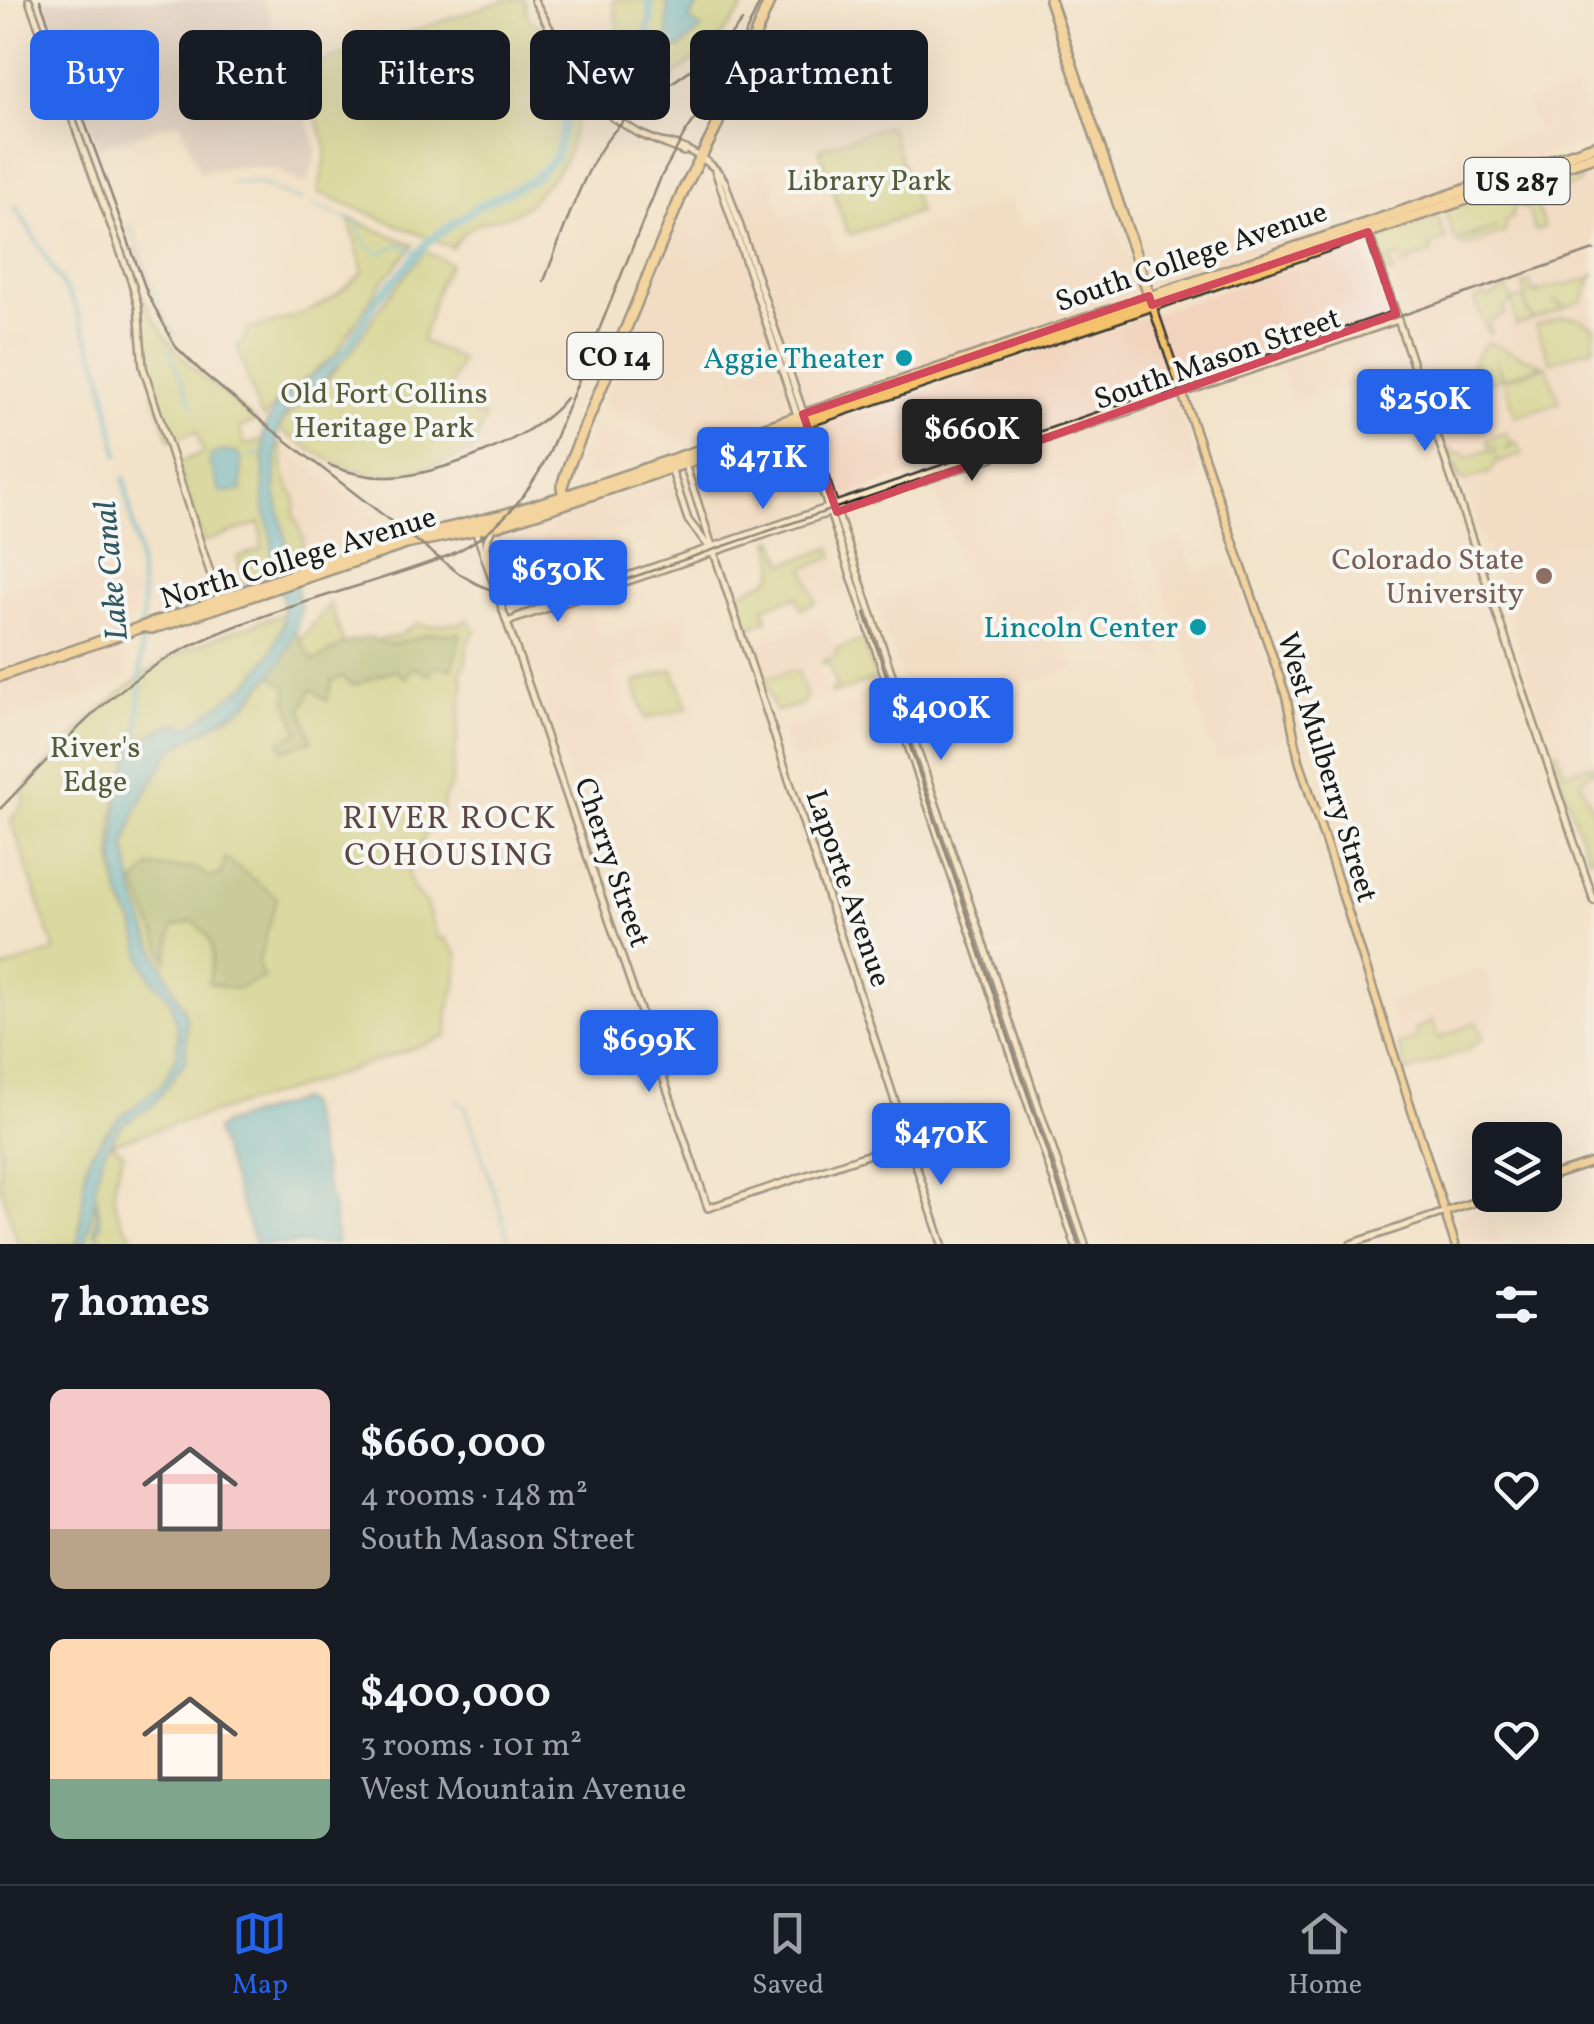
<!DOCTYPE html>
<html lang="en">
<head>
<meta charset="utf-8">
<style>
  :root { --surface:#171b24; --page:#20242c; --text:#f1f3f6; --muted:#9ea1a6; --line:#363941; --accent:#2563eb }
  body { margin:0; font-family:Vollkorn,serif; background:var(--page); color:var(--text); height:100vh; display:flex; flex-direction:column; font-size:38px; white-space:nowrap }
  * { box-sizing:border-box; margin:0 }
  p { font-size:32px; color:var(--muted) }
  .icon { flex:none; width:55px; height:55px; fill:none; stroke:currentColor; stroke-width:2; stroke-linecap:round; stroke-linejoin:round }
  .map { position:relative; height:1244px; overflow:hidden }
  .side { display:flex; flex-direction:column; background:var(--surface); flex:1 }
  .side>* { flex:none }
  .guide { position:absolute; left:30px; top:30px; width:1000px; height:90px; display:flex; gap:20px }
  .controls { position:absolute; left:1472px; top:1122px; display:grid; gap:20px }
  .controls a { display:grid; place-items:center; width:90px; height:90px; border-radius:15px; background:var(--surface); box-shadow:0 10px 40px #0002; font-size:50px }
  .price { position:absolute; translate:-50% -85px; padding:0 22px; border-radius:10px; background:var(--accent); color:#fff; font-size:32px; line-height:65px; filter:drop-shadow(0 2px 5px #0008) }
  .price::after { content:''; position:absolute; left:50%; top:60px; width:30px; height:22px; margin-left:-15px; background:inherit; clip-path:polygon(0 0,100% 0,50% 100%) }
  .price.selected { background:#222; color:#fff }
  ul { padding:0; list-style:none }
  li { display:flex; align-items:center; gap:30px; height:250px; padding:0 50px }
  li span { display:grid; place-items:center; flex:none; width:280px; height:200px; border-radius:15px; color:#555 }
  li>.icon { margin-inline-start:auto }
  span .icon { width:120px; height:120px; fill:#fffc; stroke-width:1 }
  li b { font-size:42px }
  h2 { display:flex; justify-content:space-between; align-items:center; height:120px; padding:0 50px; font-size:42px }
  .tag { padding:0 35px; border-radius:15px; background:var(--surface); box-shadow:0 10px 40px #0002; font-size:35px; line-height:90px }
  .tag.selected { background:var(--accent); color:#fff }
  .tabs { display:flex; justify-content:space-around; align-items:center; height:140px; border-top:2px solid var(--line); background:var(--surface); font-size:28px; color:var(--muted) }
  .tabs a { display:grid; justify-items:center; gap:5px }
  .tabs .selected { color:var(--accent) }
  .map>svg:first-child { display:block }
  .built { fill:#f2d4be }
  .industrial { fill:#cfc0ba }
  .green { fill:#bfcf71; stroke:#6e7646; stroke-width:2.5 }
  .forest { fill:#97b263; stroke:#5a6740; stroke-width:2.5 }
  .water { fill:#4db2cc; stroke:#346774; stroke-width:2.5 }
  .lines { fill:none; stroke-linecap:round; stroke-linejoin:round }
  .stream { stroke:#4db2cc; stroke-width:2.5 }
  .canal { stroke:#4db2cc; stroke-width:5 }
  .river { stroke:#4db2cc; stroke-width:8 }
  .secondary-casing { stroke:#3c3a36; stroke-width:10 }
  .primary-casing { stroke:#3c3a36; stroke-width:11 }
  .highway-casing { stroke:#3c3a36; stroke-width:14 }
  .secondary { stroke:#fae7c3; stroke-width:5 }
  .primary { stroke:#f3c26a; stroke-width:6 }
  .highway { stroke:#f3c26a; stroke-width:9 }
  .tram { stroke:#1c1c1c; stroke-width:2.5 }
  .rail { stroke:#1c1c1c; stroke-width:2.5 }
  .marked { fill:none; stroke:#d1495b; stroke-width:8; stroke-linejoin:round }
  .culture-dot { fill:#0f9aa8; stroke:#f6f6f2; stroke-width:4 }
  .education-dot { fill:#8d6e63; stroke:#f6f6f2; stroke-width:4 }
  .labels { text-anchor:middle; stroke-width:8; stroke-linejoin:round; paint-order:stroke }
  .shield { fill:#f6f6f2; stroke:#5d5d5c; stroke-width:2.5 }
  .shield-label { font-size:28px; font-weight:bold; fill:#1c1c1c }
  .park-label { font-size:30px; fill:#555b3a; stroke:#f6f6f2 }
  .street-label { font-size:30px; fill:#1c1c1c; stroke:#f6f6f2 }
  .culture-label { font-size:30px; fill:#0d838f; stroke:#f6f6f2; text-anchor:end }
  .education-label { font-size:30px; fill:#785e54; stroke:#f6f6f2; text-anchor:end }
  .water-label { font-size:32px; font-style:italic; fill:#305862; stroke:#f6f6f2 }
  .neighbourhood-label { font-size:32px; letter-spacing:2.5px; fill:#5c4643; stroke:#f6f6f2 }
</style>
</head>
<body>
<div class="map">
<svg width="1594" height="1244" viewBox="0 0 1594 1244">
  <rect width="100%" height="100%" fill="#f6f6f2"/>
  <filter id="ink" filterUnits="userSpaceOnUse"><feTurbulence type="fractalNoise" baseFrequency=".01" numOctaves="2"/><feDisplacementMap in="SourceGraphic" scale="20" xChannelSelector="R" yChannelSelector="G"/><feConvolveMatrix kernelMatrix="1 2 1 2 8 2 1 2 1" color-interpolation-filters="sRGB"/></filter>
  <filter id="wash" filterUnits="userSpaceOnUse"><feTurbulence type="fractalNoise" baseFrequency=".0048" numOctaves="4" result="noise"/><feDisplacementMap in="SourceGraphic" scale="40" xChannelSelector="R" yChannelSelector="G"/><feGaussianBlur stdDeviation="2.25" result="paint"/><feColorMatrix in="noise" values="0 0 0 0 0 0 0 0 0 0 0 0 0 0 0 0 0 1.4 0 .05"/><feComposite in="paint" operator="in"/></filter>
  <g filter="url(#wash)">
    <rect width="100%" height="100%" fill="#f2e2c9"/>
    <g class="built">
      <polygon points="1576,85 1586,114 1594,111 1593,139 1155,286 1147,262 1536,130 1526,102"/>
      <polygon points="1594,164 1594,870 1379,237"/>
      <polygon points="766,166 783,218 820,206 838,258 1009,199 1022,227 1108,198 1138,291 687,445 603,406 699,175 704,172 709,185"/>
      <polygon points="1362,243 1405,367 1293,405 1273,349 1171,385 1201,476 1114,505 1166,659 1160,660 1091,626 1084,605 1056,618 1073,668 916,721 875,601 962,572 928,469 841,498 817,427"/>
      <polygon points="595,423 655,448 655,456 579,482 573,475"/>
      <polygon points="794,435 818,506 719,540 700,493 645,511 648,522 571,548 600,638 682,611 693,644 613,672 643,758 571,782 491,540 500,532 575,510"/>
      <polygon points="286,449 393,531 305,562"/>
      <polygon points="1181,537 1194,574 1231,563 1285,721 1278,741 1217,761 1197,702 1201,696 1149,548"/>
      <polygon points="834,557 847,592 816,603 804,567"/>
      <polygon points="95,565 138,592 139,611 133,619 113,627 130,674 114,688 0,722 0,592"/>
      <polygon points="824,618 837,656 817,663 828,695 775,712 752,644"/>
      <polygon points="880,696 892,729 792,763 781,730"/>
      <polygon points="1484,967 1493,991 1494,1018 1482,1039 1466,1051 1407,1072 1387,1003 1459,979 1464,974"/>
      <polygon points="1489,1204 1502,1244 1461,1244 1455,1216"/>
    </g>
    <polygon class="industrial" points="44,0 264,0 316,145 315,161 308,182 302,183 277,170 261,167 227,167 200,173 180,121 98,147"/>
    <g class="green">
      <path d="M505,0H525L528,19L539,25L558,58L594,105C566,115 577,143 562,165C555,175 544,185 536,195C509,231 477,206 452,248L318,192L327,151L304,77V68Z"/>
      <path d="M613,0H748C715,55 668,77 621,116L586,71L618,29Z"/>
      <polygon points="885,126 890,127 919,212 852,234 847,232 819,149"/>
      <polygon points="1575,167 1580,178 1579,183 1565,189 1559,175 1564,189 1549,193 1540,181 1542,195 1533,199 1545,227 1535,231 1528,208 1523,209 1519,203 1512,212 1514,216 1506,222 1505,232 1465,247 1456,243 1496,228 1454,239 1445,210"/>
      <polygon points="1438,217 1446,240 1430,246 1432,253 1409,260 1410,264 1403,266 1400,256 1390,260 1394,273 1388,275 1376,238"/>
      <path d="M349,218L414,245L381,283L335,355L277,402L264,418L260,415L237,345L243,342L248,330C299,316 325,310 363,272Z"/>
      <path d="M425,251L450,264L438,286L422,341L461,359L445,400L485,417L473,451C387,485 356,483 279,429L286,417L312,395L350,354L380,307Z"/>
      <path d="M1594,273L1583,301L1567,307L1553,300L1564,309L1534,319L1527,308L1523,284L1530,282L1532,288L1530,292L1539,294L1536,291C1555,285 1573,284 1591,278Z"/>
      <polygon points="1506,288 1512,301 1525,297 1526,309 1532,320 1516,325 1513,304 1508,304 1503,308 1506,314 1492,319 1489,326 1492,333 1488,333 1488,327 1485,327 1475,299 1485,295 1487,299"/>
      <path d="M143,296C167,353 210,384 257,421L239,428L245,445L268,437L281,445L285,477L296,500L294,515L304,540L299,558L301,564L244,584L237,557L262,549L260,523L204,542L177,463L204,453L196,431L170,440L155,397L142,310Z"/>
      <polygon points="1562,317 1579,318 1594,327 1594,347 1550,362 1536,325"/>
      <path d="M1489,342V343L1543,365L1503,378L1495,359L1501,379L1472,388C1467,369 1473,354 1489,342Z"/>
      <polygon points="1546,366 1560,402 1516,417 1504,380"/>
      <polygon points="1505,432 1511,441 1505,451 1516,442 1522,454 1501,462 1498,459 1491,472 1464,481 1454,461 1459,482 1447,446 1455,454 1464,453 1466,458 1488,450 1495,454 1496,450 1493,446 1489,448 1487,440"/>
      <path d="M775,539L784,564L831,548L834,557L804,568L816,603L801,608L797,596L764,607L767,620L748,628L743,625L735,596C766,576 785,586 770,541Z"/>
      <path d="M330,604L344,645L399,636L417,623C429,631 446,620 462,624L467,619L476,630L467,643L466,662L460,673L464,682L451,786L444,798L442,813H435L408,874L413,889L426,904L438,938H444L458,955L456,986L448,1010V1036L313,1083L111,1143L124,1153C108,1196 110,1206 138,1244H18L0,1185V970L55,951L11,820L26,799L21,793C61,749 105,700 155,667C194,643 239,629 283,614C284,666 227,701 190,726L172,723L148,736L137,737C131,747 131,761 127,773C124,780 120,787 118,794C109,822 111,865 119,893C123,911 136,925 141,942C143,950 142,958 145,965C150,978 159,985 167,996C177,1010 180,1045 175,1062C163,1096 122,1111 100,1138L110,1143L121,1125L153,1105L186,1060V1014L150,939L134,891L126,846L137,808L171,751L247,705Z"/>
      <polygon points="863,640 876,679 832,694 831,691 837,688 829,663 823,664 822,661 837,656 835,649"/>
      <polygon points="673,669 688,708 646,719 634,683"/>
      <polygon points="794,671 798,672 806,696 802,704 775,712 764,678"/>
      <polygon points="1557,751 1565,773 1594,764 1594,772 1592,770 1580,781 1594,814 1594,856 1588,857 1552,756"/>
      <polygon points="1432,1021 1438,1039 1476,1022 1483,1038 1466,1051 1407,1072 1398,1044 1417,1039 1415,1030"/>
    </g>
    <g class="forest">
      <path d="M294,629C305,642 300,647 314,661L346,643L370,637C390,651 407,639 427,634C438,631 450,635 461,633L452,669L436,666L429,675L412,667L406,678L394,670L352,686L343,677L332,681L327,701L312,689L302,709L312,741L284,750L280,741L299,732L287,701L288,688L270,674Z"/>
      <path d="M225,858L277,897L258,964L264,978L235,989L208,983C215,954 217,941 193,921L173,927L167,962L135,883L150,867L195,868L211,878L221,874Z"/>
    </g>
    <g class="water">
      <polygon points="667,0 702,0 689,19 702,29 679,49 672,48 668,42"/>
      <polygon points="334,358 338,364 311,394 288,410 278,430 275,490 301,609 296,629 282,662 246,705 171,751 137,808 126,846 134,891 150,939 186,1015 186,1060 153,1105 120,1126 102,1156 95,1189 101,1224 96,1232 105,1244 95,1232 97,1213 94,1202 86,1244 78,1244 86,1166 91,1153 118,1119 163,1083 176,1057 179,1036 170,999 152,980 143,962 135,926 119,894 114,854 118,791 137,737 148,736 172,723 190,726 250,682 271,653 283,623 283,600 271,565 272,541 264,506 263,430 278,402"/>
      <polygon points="223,451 237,453 241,457 242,491 220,492 209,462 211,455"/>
      <polygon points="300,1100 307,1105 333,1209 337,1244 255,1244 215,1131 225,1123"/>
    </g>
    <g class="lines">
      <g class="stream">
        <polyline points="231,182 258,183 301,200"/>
        <path d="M314,205L355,222L359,225C362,241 365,248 382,253L398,244L418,253"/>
        <polyline points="130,225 159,307 176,337"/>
        <polyline points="169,349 194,409"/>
        <polyline points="248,458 260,453"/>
        <polyline points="456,1100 466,1108 502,1216 505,1217"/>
        <polyline points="502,1218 510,1244"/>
      </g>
      <g class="canal">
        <polyline points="16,207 74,304 101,370 118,455"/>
        <polyline points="124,478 138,552 143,605 138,743"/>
      </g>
      <polyline class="river" points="331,365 347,349 377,299 430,240 477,207 532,180 555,158 570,105 624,63 646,37 651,18 649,0"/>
    </g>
  </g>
  <g filter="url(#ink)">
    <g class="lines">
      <defs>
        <g id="secondary">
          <polyline points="29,0 132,283 138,306 143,367 219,600"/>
          <polyline points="534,0 564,54 612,117 640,134 684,152"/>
          <path d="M659,142C681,143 715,162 725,182L1085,1244"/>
          <polyline points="715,170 1075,1244"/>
          <polyline points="1368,231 1594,901"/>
          <polyline points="685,464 942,1244"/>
          <polyline points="671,468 688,520 710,548"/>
          <polyline points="491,530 486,543 491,572"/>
          <polyline points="476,532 708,1208 909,1141"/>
          <polyline points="517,617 601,585 1396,314"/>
          <polyline points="507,622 1398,320"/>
          <polyline points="1351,1244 1445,1212"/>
        </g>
        <g id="primary">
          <polyline points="1152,305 1286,696 1299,760 1455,1244"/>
          <polyline points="1545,1178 1594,1162"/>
          <polyline points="1445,1212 1495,1195"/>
        </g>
        <g id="highway">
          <polyline points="1050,0 1151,301"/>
          <polyline points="564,501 562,486 569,465 684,189 714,132 770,0"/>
          <polyline points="146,627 152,628 170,623 406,544 498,525 573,501 1594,156"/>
          <polyline points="0,676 378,545 506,514 571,494 1594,146"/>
        </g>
      </defs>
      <use href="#secondary" class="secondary-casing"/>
      <use href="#primary" class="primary-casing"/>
      <use href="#highway" class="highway-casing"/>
      <use href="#secondary" class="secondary"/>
      <use href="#primary" class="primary"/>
      <use href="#highway" class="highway"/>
      <polyline class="tram" points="865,613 1078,1244"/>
      <g class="rail">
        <path d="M40,0L148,295L176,347L204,374L270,428L461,575C505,602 545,606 595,590L1594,250"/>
        <path d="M544,281C562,236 585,161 618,127C656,86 709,67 742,21"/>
        <path d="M329,465C349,473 369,478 391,477C440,475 536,438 566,398"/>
        <path d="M0,809C51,757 101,697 164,660C246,612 360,590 450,555C497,533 528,497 550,451L661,177L684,135L730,67L761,0"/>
      </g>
    </g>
  </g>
  <path d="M0 0H1594V1244H0ZM1368,232L1396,314L837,512L803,414L1149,296L1152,305Z" fill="#f2e2c9" fill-opacity=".55" fill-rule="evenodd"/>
  <path class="marked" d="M1368,232L1396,314L837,512L803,414L1149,296L1152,305Z"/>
  <g class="culture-dot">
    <circle cx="904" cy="358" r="10"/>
    <circle cx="1198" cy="627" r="10"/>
  </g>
  <circle class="education-dot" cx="1544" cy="576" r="10"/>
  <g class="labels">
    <g class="shield">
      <rect x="1464.5" y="158" width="105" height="46" rx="8"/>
      <rect x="567.5" y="333" width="95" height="46" rx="8"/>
    </g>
    <g class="shield-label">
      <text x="1517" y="191">US 287</text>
      <text x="615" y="366">CO 14</text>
    </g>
    <g class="park-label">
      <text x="869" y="190">Library Park</text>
      <text x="384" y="403">Old Fort Collins<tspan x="384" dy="34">Heritage Park</tspan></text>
      <text x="95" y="757">River's<tspan x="95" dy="34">Edge</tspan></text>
    </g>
    <g class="street-label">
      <text transform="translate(1191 256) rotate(-19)" y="10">South College Avenue</text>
      <text transform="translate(1217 358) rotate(-19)" y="10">South Mason Street</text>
      <text transform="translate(298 557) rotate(-17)" y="10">North College Avenue</text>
      <text transform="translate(1328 767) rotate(73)" y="10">West Mulberry Street</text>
      <text transform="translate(613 862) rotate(71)" y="10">Cherry Street</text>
      <text transform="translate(849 888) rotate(71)" y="10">Laporte Avenue</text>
    </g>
    <g class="culture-label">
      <text x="884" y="368">Aggie Theater</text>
      <text x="1178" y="637">Lincoln Center</text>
    </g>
    <g class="education-label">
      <text x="1524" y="569">Colorado State<tspan x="1524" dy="34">University</tspan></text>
    </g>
    <g class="water-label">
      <text transform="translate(110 571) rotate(-95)" y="11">Lake Canal</text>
    </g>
    <g class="neighbourhood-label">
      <text x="450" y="828">RIVER ROCK<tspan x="450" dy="37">COHOUSING</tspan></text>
    </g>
  </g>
</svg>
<div class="controls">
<a><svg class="icon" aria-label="layers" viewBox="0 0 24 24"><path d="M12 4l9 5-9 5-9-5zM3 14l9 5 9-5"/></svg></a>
</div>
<b class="price" style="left:1425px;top:454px">$250K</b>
<b class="price selected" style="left:972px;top:484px">$660K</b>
<b class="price" style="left:763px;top:512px">$471K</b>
<b class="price" style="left:558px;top:625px">$630K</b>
<b class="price" style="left:941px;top:763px">$400K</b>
<b class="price" style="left:649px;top:1095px">$699K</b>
<b class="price" style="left:941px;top:1188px">$470K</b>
<div class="guide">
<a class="tag selected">Buy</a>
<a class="tag">Rent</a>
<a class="tag">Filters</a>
<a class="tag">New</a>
<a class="tag">Apartment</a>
</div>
</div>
<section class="side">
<h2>7 homes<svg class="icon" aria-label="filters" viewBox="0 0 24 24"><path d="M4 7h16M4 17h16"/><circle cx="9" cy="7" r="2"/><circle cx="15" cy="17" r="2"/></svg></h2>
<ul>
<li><span style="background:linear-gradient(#f6c9c9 70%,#b9a48a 0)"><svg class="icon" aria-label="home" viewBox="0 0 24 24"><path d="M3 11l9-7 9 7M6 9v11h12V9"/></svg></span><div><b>$660,000</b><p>4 rooms · 148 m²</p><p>South Mason Street</p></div><svg class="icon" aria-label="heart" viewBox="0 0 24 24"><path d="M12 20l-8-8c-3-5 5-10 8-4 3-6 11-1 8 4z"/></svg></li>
<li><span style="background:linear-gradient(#ffd9b3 70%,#7fa58c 0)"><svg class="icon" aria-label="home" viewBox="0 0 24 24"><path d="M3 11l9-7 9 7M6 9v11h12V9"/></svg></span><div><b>$400,000</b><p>3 rooms · 101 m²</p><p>West Mountain Avenue</p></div><svg class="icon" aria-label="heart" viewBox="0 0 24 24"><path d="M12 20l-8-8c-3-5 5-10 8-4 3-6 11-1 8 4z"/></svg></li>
</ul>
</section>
<nav class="tabs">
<a class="selected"><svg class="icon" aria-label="map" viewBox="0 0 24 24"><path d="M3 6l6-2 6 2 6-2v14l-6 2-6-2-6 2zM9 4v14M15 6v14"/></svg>Map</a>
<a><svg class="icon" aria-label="saved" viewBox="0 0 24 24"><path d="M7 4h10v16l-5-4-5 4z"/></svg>Saved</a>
<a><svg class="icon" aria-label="home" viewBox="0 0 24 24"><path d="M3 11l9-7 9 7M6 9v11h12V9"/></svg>Home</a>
</nav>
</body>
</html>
